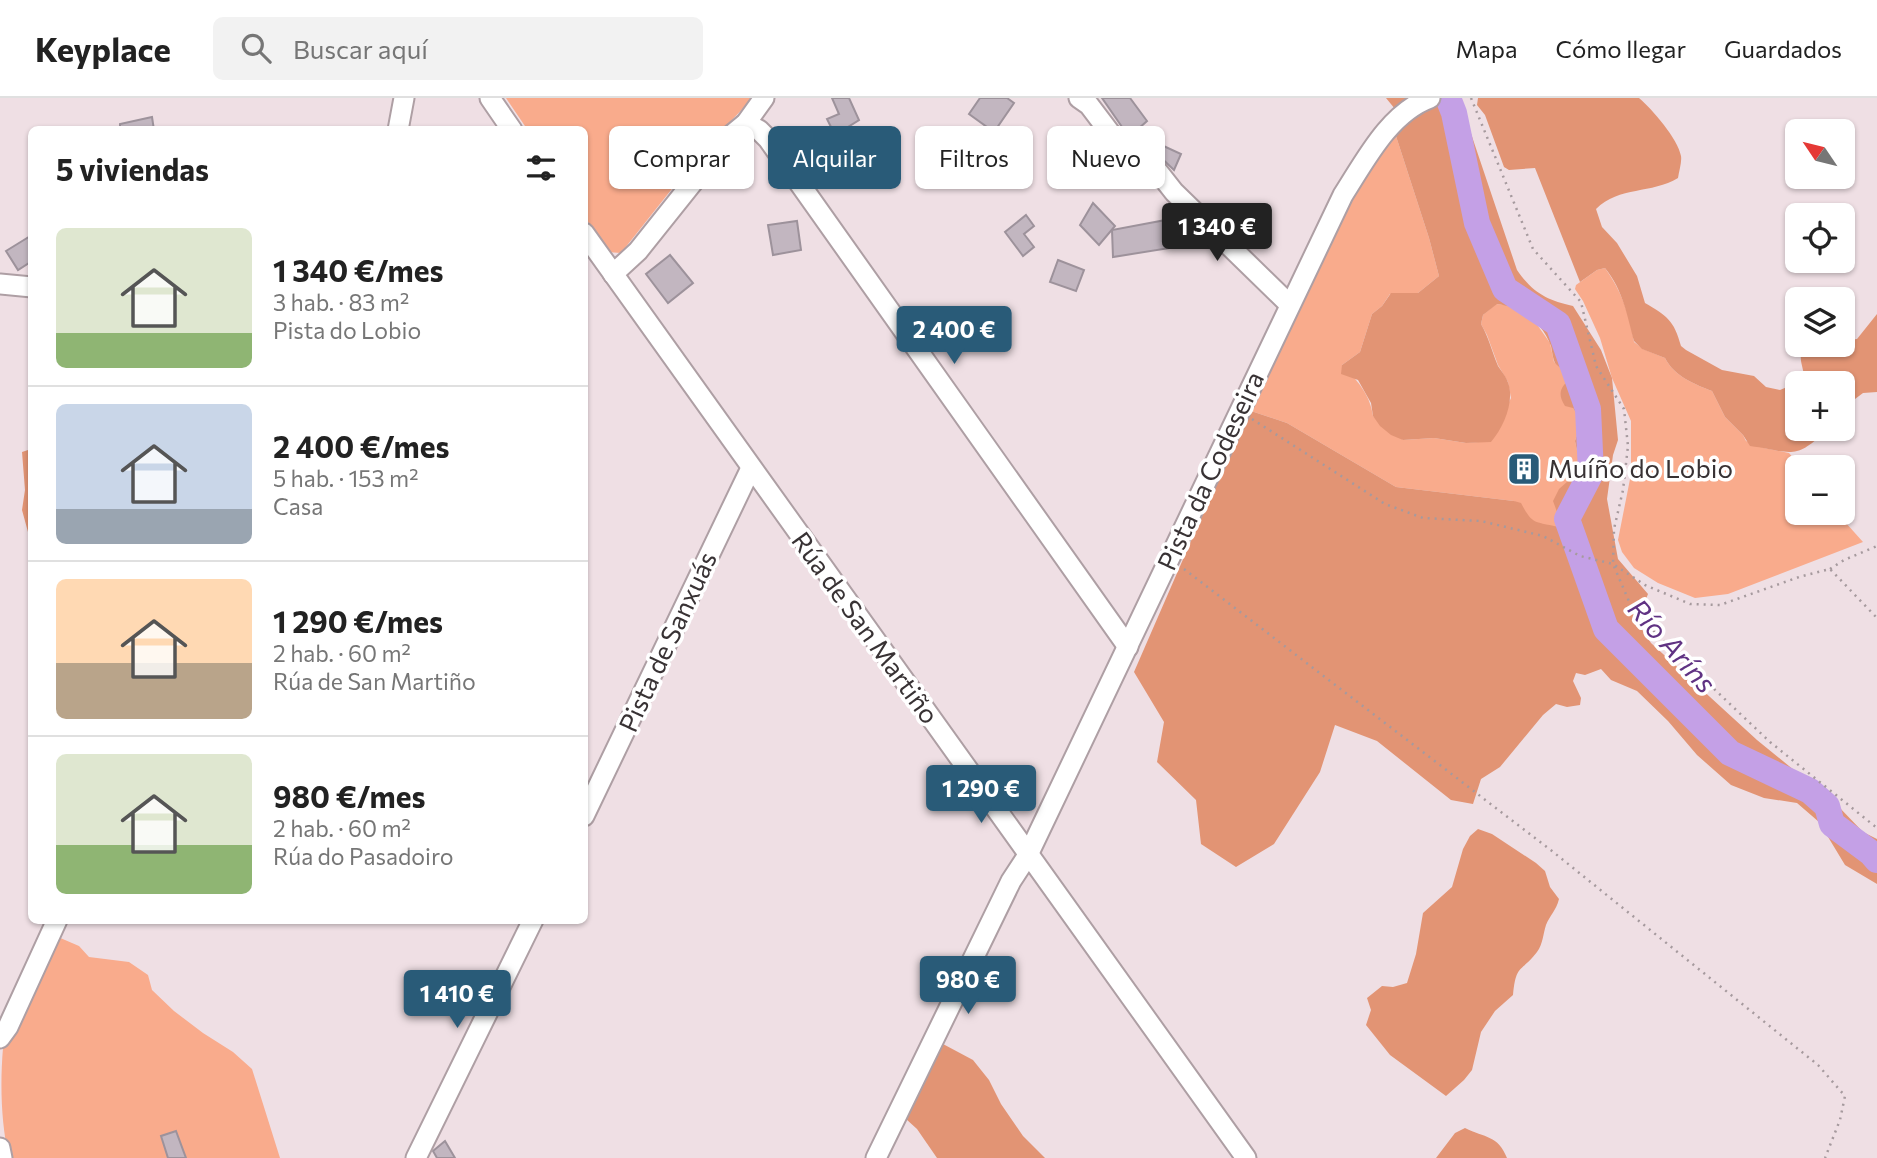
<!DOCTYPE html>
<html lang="es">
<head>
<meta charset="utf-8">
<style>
  :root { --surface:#fff; --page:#f2f2f2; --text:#222; --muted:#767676; --line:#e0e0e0; --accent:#295b78 }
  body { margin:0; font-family:Commissioner,sans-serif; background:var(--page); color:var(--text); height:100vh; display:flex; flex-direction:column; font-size:26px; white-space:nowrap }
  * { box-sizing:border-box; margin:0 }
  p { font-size:23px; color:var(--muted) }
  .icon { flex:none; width:38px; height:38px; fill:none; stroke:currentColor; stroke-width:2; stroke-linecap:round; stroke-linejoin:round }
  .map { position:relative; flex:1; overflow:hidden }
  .panel { position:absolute; left:28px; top:28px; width:560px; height:798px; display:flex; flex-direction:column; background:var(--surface); border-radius:10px; box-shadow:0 2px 5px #0004 }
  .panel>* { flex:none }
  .guide { position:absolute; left:609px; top:28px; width:665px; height:63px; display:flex; gap:14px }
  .needle { width:46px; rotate:305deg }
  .tools { position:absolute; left:1785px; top:21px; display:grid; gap:14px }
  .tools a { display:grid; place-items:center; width:70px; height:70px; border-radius:10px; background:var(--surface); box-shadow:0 2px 5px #0004; font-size:35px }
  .price { position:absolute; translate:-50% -60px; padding:0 16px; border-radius:7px; background:var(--accent); color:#fff; font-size:23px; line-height:46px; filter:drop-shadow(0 2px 4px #0008) }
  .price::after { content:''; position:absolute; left:50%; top:42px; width:21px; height:16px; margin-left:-10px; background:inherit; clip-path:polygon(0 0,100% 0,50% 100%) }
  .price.selected { background:#222; color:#fff }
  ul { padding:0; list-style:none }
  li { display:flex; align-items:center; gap:21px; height:175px; padding:0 28px }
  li+li { border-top:2px solid var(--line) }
  li span { display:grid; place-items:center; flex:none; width:196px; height:140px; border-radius:10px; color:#555 }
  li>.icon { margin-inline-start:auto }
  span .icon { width:84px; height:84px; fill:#fffc; stroke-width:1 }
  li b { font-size:30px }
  h2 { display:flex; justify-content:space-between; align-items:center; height:84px; padding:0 28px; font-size:30px }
  .pill { padding:0 24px; border-radius:10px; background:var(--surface); box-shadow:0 2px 5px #0004; font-size:24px; line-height:63px }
  .pill.selected { background:var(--accent); color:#fff }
  header { display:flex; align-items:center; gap:42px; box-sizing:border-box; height:98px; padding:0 35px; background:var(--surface); border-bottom:2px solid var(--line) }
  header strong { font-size:33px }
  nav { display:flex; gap:38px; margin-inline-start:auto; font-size:24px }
  .search { width:490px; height:63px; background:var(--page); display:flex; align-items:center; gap:18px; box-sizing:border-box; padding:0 24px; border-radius:10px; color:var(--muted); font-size:26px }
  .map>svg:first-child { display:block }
  .green { fill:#f9ab8c }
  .forest { fill:#e29474 }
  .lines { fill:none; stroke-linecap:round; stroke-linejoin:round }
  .river { stroke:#c4a0e6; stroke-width:26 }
  .building { fill:#c2b6c0; stroke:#9d929b; stroke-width:2 }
  .minor-casing { stroke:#ae9fa4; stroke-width:23 }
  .path { stroke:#a69a9e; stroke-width:2.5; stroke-dasharray:2 5; stroke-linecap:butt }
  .minor { stroke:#fff; stroke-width:19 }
  .labels { text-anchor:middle; stroke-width:7; stroke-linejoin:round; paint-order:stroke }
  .poi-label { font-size:26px; fill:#383234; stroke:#fff; text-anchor:start }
  .street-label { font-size:26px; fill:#383234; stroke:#fff }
  .water-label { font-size:28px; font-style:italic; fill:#603283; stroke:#fff }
</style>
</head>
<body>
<header>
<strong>Keyplace</strong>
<div class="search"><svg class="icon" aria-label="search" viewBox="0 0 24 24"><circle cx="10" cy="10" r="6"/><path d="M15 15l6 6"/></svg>Buscar aquí</div>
<nav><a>Mapa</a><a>Cómo llegar</a><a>Guardados</a></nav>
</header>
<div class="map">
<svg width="1877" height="1060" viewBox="0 0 1877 1060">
  <rect width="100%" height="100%" fill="#efdfe4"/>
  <g class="green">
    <polygon points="506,0 753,0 702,53 621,155 607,154 585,119 584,32 527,31"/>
    <path d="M1395,35L1429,140L1439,178L1418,195L1390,196L1382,208L1372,216L1360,254L1342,267C1357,282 1370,296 1373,318L1403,342L1434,340L1466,345L1491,343L1511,300L1508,284L1498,267L1487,237L1481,226L1483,217L1496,206L1508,207L1531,218L1550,245L1554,264L1573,279V310L1581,324L1575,343L1579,362L1577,375L1568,382L1558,430L1531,424L1514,403L1396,389L1287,325L1248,312L1349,104L1381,52Z"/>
    <path d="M1605,170C1621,192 1630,217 1634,244L1643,251L1665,260C1674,278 1694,286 1712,293L1725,319L1743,337L1746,343L1764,350L1789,355L1801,369H1797V415H1837L1863,444L1728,496L1695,500L1658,485L1634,470L1622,454L1618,442L1631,376V323L1612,280L1600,240L1583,203L1575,191L1576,187L1597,172Z"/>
    <path d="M58,839L79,848L89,859L129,864L148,877L152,892L174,913L203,935L233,954L252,971L280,1060H9C1,1025 0,986 3,950Z"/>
  </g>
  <g class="forest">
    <path d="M1386,0H1459L1517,172C1533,195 1547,202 1573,208L1601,252L1612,280L1618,342L1613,357L1607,401L1618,461L1648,496L1637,524L1651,545L1757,642L1837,707L1863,734L1877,741V786L1845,767L1819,724L1797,705L1764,700L1731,687L1697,657L1668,623L1637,593L1611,582L1601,571L1585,577L1576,575L1573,583L1581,600L1580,607L1567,609L1556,606L1543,617L1500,669L1481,681L1473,706L1451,702L1377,643L1335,627L1320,674L1274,746L1236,769L1201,746L1196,702L1157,664L1164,624L1134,574L1248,312L1287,325L1396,389L1514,403L1521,405C1533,428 1535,423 1558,429L1560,422L1553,403L1559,391L1577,375L1579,362L1575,343L1581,324L1573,310L1565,308C1556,294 1562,288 1572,279C1568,274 1558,269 1555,265C1553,261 1552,253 1551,248C1542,224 1522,209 1497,206L1483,217L1481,226C1489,240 1492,254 1498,268C1501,273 1505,277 1507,282C1516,301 1504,329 1491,344L1466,345L1434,340L1403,342L1391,337L1380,328L1373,318L1371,305L1358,282L1341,276L1342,267L1360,254L1372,216L1382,208L1391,195H1418L1439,178L1429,140L1395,35V11Z"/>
    <path d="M1478,0H1639C1652,11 1678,41 1681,58C1682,64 1679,73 1678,80C1652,96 1619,88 1596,111L1602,129L1617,145L1637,178L1645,205C1667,218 1674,222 1681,248L1686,252L1722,272L1754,278L1766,289L1780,292L1794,286L1804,277C1802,264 1797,259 1806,247H1843V233L1849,242L1857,241L1877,216V294L1863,295L1843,310V285H1797V331H1827L1825,333C1795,364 1789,353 1750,348L1743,337L1725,319L1712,293C1694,286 1674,278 1665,260L1642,251L1634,243C1627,217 1623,192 1605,170L1597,172L1580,184L1535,70L1509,72L1504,69L1485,17L1477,7Z"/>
    <polygon points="31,351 31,445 22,412 25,392 22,354"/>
    <path d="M1478,731L1492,736L1536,765L1545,773L1550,789L1559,801C1556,813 1550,817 1546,827C1543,836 1543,846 1537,854C1521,875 1516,865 1513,897L1495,913L1481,934L1472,972L1464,982L1446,998L1390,957L1366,927L1371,912L1367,900L1382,888L1393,889L1407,885L1416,856L1423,815L1452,789L1463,751L1470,738Z"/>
    <polygon points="943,946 973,962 989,982 1001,1006 1023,1038 1045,1060 937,1060 917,1031 906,1021"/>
    <path d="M1465,1030C1485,1040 1498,1037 1507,1060H1436L1455,1035Z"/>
  </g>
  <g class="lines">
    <polyline class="river" points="1448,0 1454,15 1477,125 1505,191 1558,226 1588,311 1591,375 1567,421 1606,531 1730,655 1810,693 1827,708 1832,726 1871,755 1877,762"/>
  </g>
  <g class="building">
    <polygon points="832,0 849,0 859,22 835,37 827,21 839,16"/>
    <polygon points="980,0 1007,0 1014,5 994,34 969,16"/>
    <polygon points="1102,0 1130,0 1147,23 1129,39"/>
    <polygon points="152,19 154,32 120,32 120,26"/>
    <polygon points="1157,45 1181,56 1174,72 1154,53"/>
    <polygon points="1093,105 1115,128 1099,147 1080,127"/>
    <polygon points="1026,117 1034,128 1024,136 1034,149 1023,158 1005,134"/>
    <polygon points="1171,121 1176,149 1113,159 1112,132"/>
    <polygon points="797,123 801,152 773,157 768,127"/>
    <polygon points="32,137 32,163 18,172 6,153"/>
    <polygon points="670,157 693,185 668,205 646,176"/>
    <polygon points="1058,162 1084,172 1076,193 1050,184"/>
    <polygon points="176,1033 186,1060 168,1060 161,1038"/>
    <polygon points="445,1043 455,1060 437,1060 433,1053"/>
  </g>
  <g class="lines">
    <defs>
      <g id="minor">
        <polyline points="490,0 512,32"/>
        <polyline points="1079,0 1089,7 1120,48 1152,66 1174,94 1289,206"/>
        <polyline points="746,25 759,32 768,41 1128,549"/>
        <polyline points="398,32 404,0"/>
        <polyline points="584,135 1246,1060"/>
        <polyline points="613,176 638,153 729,39 746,25 764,0"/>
        <polyline points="0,186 32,189"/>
        <polyline points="584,718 751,370"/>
        <polyline points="0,940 8,929 57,822"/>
        <polyline points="0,1050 2,1060"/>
        <polyline points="416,1060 533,822"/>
        <path d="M876,1060L1011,783L1028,757L1343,97C1365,63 1389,15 1430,0"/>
      </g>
    </defs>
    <use href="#minor" class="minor-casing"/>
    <g class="path">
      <polyline points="1471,0 1533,151 1581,204 1596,268 1624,311 1628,348 1623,392 1614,431 1613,466 1634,515 1770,644 1877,730"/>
      <polyline points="1252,321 1385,406 1423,420 1481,423 1543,438 1580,458 1613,466 1645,487 1690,506 1720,507 1799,479 1830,471 1877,520"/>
      <polyline points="1184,471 1552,753 1818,967 1845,998 1840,1022 1825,1060"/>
      <polyline points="1830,471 1844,462 1877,448"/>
    </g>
    <use href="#minor" class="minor"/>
  </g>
  <defs>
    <symbol id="building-square" viewBox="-11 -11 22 22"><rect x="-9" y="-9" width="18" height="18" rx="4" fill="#295b78" stroke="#fff"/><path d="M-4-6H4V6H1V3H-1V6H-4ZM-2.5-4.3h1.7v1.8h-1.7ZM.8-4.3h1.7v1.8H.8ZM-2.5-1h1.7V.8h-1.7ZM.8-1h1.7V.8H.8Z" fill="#fff"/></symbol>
  </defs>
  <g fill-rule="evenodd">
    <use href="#building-square" x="1505" y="352" width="38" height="38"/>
  </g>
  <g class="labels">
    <g class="poi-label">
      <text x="1548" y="380">Muíño do Lobio</text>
    </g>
    <g class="street-label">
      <text transform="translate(1211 373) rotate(-65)" y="9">Pista da Codeseira</text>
      <text transform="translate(865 530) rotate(54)" y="9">Rúa de San Martiño</text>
      <text transform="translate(668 544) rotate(-65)" y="9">Pista de Sanxuás</text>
    </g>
    <g class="water-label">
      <text transform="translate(1672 548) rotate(48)" y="10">Río Aríns</text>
    </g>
  </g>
</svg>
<div class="tools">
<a><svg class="needle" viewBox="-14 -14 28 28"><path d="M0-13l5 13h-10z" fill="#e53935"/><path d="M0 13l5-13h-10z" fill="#767676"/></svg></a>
<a><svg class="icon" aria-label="locate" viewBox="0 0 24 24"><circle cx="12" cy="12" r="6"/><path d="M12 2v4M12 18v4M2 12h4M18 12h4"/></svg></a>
<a><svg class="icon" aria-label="layers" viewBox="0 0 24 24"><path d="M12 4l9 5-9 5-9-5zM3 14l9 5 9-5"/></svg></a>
<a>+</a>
<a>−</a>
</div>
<b class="price selected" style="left:1217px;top:165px">1 340 €</b>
<b class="price" style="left:954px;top:268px">2 400 €</b>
<b class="price" style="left:981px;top:727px">1 290 €</b>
<b class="price" style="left:968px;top:918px">980 €</b>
<b class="price" style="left:457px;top:932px">1 410 €</b>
<div class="guide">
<a class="pill">Comprar</a>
<a class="pill selected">Alquilar</a>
<a class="pill">Filtros</a>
<a class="pill">Nuevo</a>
</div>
<section class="panel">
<h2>5 viviendas<svg class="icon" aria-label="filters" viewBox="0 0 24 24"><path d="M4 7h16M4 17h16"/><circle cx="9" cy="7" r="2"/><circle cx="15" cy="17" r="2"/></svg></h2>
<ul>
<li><span style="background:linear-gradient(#dfe7d0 75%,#8fb573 0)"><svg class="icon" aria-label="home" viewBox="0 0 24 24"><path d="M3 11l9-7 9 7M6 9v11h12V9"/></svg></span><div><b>1 340 €/mes</b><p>3 hab. · 83 m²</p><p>Pista do Lobio</p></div></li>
<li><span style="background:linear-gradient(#c9d6e8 75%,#9aa5b1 0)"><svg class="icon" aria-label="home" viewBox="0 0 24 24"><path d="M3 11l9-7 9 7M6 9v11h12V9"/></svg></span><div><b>2 400 €/mes</b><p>5 hab. · 153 m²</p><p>Casa</p></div></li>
<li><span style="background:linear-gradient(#ffd9b3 60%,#b9a48a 0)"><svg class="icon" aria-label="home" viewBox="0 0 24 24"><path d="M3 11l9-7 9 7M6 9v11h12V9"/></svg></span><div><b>1 290 €/mes</b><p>2 hab. · 60 m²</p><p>Rúa de San Martiño</p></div></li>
<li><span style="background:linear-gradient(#dfe7d0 65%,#8fb573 0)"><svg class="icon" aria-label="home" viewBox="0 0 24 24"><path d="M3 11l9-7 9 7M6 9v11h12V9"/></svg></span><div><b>980 €/mes</b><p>2 hab. · 60 m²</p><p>Rúa do Pasadoiro</p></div></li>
</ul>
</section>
</div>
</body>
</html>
